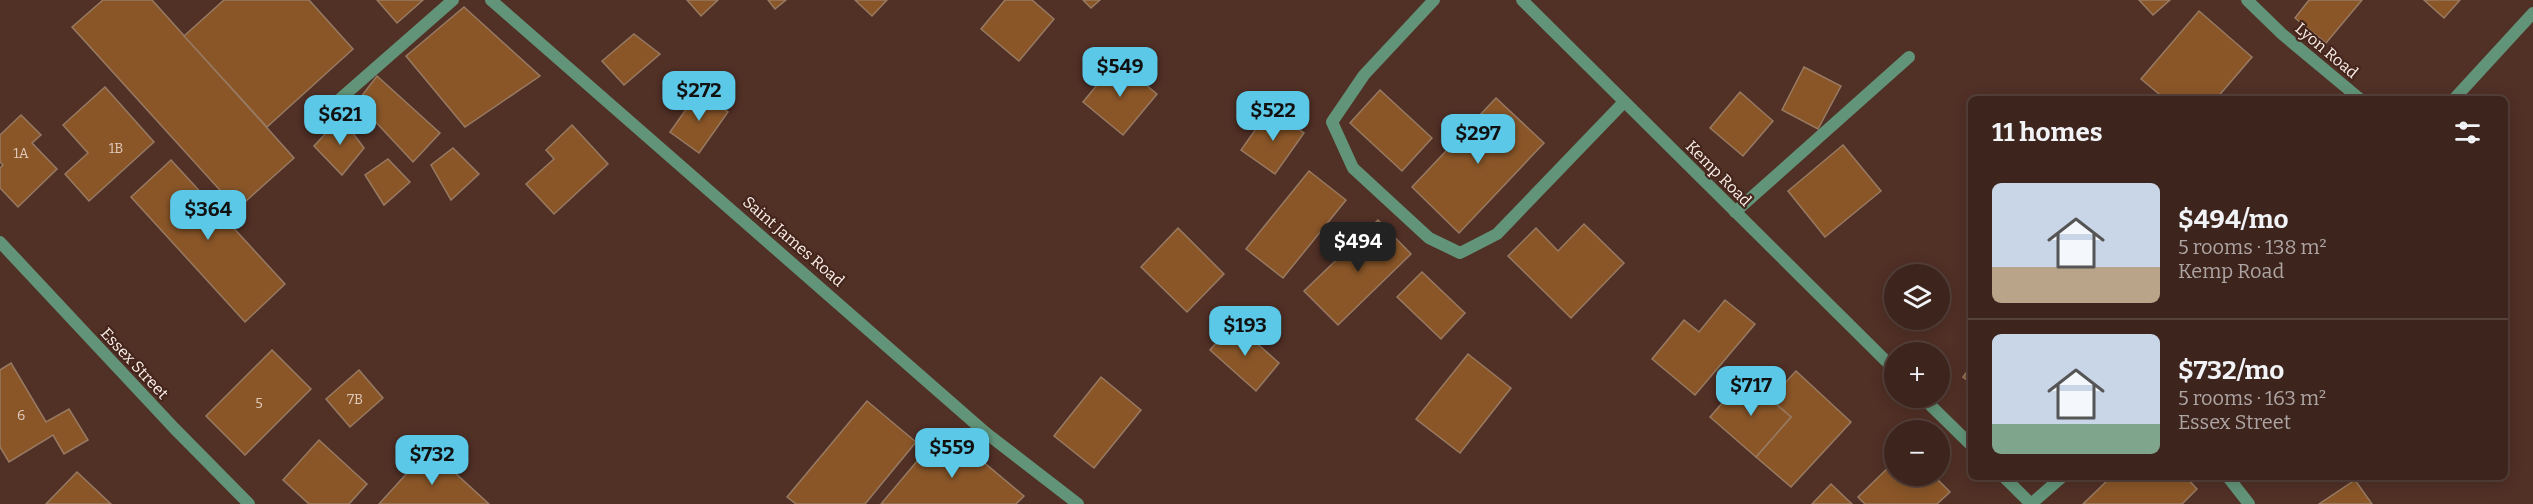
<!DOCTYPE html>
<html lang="en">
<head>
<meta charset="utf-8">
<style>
  :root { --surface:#3d241c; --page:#442c25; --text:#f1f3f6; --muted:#ada4a3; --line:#56413b; --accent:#5bc8e7 }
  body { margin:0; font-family:Bitter,serif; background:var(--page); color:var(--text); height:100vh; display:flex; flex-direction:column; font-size:22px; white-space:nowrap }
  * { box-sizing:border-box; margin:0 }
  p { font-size:20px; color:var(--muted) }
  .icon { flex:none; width:33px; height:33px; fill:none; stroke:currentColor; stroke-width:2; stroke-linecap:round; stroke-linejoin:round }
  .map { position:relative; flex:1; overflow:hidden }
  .side { position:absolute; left:1968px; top:96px; width:540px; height:384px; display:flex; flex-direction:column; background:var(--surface); border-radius:9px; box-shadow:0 3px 15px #0003,0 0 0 2px var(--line) }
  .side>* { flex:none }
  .buttons { position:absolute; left:1884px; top:264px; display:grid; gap:12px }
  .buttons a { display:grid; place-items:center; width:66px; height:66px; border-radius:50%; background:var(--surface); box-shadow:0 3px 15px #0003,0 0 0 2px var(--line); font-size:30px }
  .price { position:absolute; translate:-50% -51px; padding:0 14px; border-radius:12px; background:var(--accent); color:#111; font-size:20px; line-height:39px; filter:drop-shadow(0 2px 3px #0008) }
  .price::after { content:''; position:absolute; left:50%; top:36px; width:18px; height:14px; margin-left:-9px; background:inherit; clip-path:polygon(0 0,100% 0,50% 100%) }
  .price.selected { background:#222; color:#fff }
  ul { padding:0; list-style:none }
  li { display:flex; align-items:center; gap:18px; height:150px; padding:0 24px }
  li+li { border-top:2px solid var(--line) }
  li span { display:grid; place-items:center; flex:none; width:168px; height:120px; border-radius:9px; color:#555 }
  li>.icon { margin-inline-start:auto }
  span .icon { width:72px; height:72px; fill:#fffc; stroke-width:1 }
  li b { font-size:26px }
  h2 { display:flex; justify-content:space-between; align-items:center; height:72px; padding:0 24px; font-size:26px }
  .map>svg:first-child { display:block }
  .building { fill:#8a5628; stroke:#987a62; stroke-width:1.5 }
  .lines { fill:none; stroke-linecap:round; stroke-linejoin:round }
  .service { stroke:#629479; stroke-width:12 }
  .minor { stroke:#629479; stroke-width:12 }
  .tertiary { stroke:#629479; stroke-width:12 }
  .labels { text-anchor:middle; stroke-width:4.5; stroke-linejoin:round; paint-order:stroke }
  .number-label { font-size:14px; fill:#e0caba }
  .street-label { font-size:16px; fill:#fdf0eb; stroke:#45261c }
</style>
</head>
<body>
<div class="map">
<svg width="2533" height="504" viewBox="0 0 2533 504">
  <rect width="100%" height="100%" fill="#513026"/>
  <g class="building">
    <polygon points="103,0 152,0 294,158 237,209 72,27"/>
    <polygon points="224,0 309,0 353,49 267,127 184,36"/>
    <polygon points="377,0 423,0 397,23"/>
    <polygon points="687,0 718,0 701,16"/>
    <polygon points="768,0 786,0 775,9"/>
    <polygon points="855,0 887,0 872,16"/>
    <polygon points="1005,0 1032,0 1054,19 1019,61 981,29"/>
    <polygon points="1083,0 1100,0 1091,8"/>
    <polygon points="2139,0 2170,0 2153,15"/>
    <polygon points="2309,0 2362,0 2326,43 2295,18"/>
    <polygon points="2424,0 2460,0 2444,18"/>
    <polygon points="464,7 540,76 465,127 406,56"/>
    <polygon points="2199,11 2252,57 2216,99 2165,99 2141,79"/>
    <polygon points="634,34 660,54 624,85 602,61"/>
    <polygon points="1117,61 1157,94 1123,135 1083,102"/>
    <polygon points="1804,67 1841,86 1818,129 1782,110"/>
    <polygon points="377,76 440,133 413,162 357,102"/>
    <polygon points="105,87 154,142 89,201 65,174 88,153 63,125"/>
    <polygon points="1380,90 1432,138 1402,171 1350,123"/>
    <polygon points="699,91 728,112 699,153 670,132"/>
    <polygon points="1740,92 1773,121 1743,156 1710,128"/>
    <polygon points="1496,98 1544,143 1459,233 1412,187"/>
    <polygon points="1270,109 1304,133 1275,174 1241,150"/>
    <polygon points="21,115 41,135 32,143 57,169 18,207 0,188 0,168 3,165 0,162 0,135"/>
    <polygon points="341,117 364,148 342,175 314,146"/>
    <polygon points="572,125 608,164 554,214 526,184 554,159 546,150"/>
    <polygon points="1843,145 1881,191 1825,237 1788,191"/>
    <polygon points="453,148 479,174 451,200 431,165"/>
    <polygon points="388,159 410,182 384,205 365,175"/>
    <polygon points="171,160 285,284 245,322 131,197"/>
    <polygon points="1309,171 1346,200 1283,278 1246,249"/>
    <polygon points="1378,220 1411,254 1338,325 1304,291"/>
    <polygon points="1584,224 1624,263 1571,318 1508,256 1536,228 1558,251"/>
    <polygon points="1178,228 1224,274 1187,312 1141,267"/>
    <polygon points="1422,272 1465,313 1441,339 1397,297"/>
    <polygon points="1725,300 1755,324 1695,395 1652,359 1684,320 1699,332"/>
    <polygon points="1234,323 1279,363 1256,391 1210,350"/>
    <polygon points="272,350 311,389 245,455 206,416"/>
    <polygon points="1468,354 1511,388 1460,453 1416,419"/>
    <polygon points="11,363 46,422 69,409 88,440 64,454 53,435 9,462 0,447 0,370"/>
    <polygon points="1971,366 1971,383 1963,377"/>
    <polygon points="359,370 383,398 350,427 326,399"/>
    <polygon points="1796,371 1851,422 1791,487 1756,457 1791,417 1770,399"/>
    <polygon points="1101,377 1141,410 1094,468 1054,436"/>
    <polygon points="1745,377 1791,417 1756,457 1710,417"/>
    <polygon points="867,401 916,442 865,504 796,504 787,497"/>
    <polygon points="944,429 1024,496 1016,504 881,504"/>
    <polygon points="319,440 367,484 349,504 309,504 283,480"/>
    <polygon points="429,449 489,504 379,504"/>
    <polygon points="1894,462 1894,476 1934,476 1950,492 1937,504 1865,504 1858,497"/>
    <polygon points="77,472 111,504 46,504"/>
    <polygon points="2111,477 2186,477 2197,489 2182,504 2083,504"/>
    <polygon points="2355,480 2372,504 2319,504"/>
    <polygon points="1831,484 1852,504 1812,504"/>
  </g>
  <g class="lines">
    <polyline class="service" points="1735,212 1909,57"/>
    <g class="minor">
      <polyline points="491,0 986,433 1078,504"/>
      <polyline points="1434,0 1364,75 1332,122 1353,168 1429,238 1460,253 1497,234 1624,102"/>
      <polyline points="2247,0 2282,34 2360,99"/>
      <polyline points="2454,99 2533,13"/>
      <polyline points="316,120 453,0"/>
      <polyline points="0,242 174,428 249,504"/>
      <polyline points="2228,477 2249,504"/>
      <polyline points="2031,504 2062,477"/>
    </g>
    <g class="tertiary">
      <polyline points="1522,0 1894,369"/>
      <polyline points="1923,398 1971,445"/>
      <polyline points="2004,477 2031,504"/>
    </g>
  </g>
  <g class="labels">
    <g class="number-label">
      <text x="116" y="153">1B</text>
      <text x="21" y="158">1A</text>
      <text x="355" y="404">7B</text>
      <text x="259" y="408">5</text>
      <text x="21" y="420">6</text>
    </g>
    <g class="street-label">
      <text transform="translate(2327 50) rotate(40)" y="6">Lyon Road</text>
      <text transform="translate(1719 173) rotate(45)" y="6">Kemp Road</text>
      <text transform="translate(794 241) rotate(41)" y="6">Saint James Road</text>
      <text transform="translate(135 363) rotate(47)" y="6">Essex Street</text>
    </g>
  </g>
</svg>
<div class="buttons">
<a><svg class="icon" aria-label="layers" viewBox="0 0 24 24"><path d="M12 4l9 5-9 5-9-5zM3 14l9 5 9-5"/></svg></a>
<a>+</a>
<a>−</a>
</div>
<b class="price" style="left:1120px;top:98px">$549</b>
<b class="price" style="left:699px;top:122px">$272</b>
<b class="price" style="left:1273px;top:142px">$522</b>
<b class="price" style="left:340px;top:146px">$621</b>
<b class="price" style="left:1478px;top:165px">$297</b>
<b class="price" style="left:208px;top:241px">$364</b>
<b class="price selected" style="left:1358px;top:273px">$494</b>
<b class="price" style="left:1245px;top:357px">$193</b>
<b class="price" style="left:1751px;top:417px">$717</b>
<b class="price" style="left:952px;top:479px">$559</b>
<b class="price" style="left:432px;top:486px">$732</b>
<section class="side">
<h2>11 homes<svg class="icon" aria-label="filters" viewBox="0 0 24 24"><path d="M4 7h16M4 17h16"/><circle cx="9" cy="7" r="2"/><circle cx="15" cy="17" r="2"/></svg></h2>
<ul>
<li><span style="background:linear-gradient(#c9d6e8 70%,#b9a48a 0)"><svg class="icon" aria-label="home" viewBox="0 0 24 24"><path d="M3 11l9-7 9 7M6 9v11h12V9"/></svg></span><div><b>$494/mo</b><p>5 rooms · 138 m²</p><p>Kemp Road</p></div></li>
<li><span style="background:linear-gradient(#c9d6e8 75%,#7fa58c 0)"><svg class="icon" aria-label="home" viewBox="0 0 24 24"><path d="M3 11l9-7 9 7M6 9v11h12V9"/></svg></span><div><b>$732/mo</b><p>5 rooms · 163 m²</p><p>Essex Street</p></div></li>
</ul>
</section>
</div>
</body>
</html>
